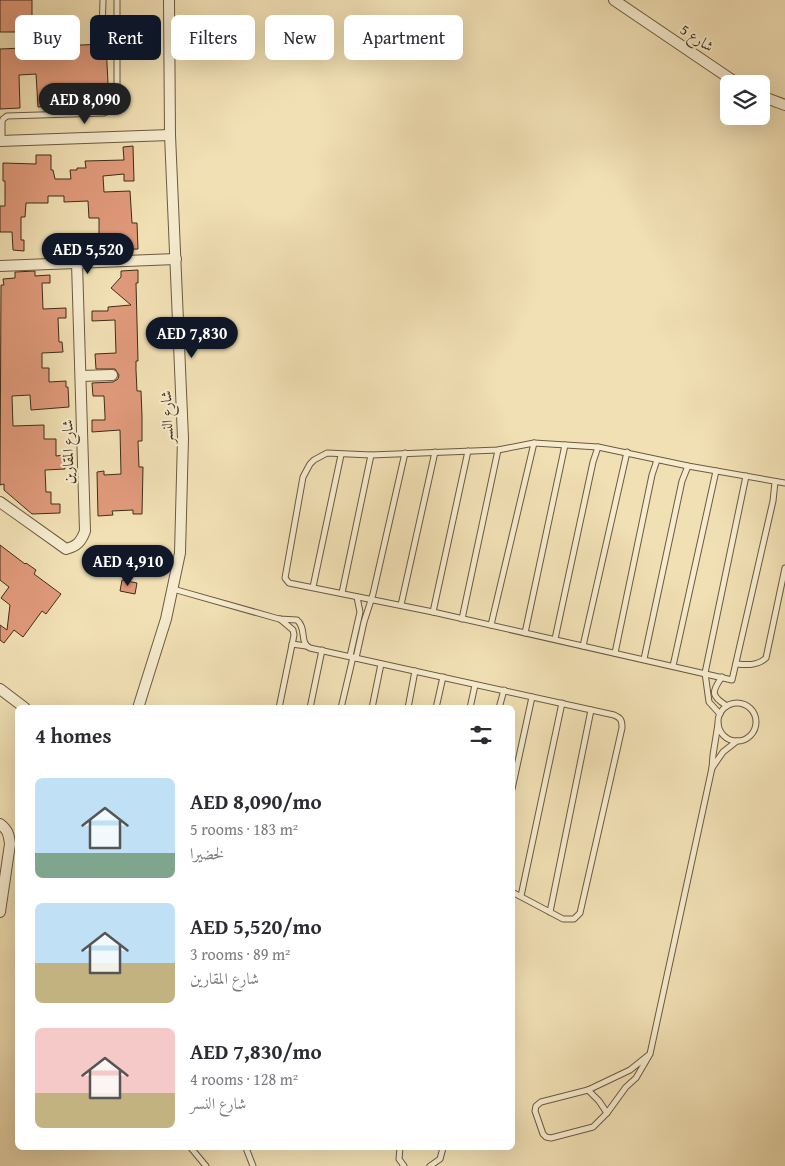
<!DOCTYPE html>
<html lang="en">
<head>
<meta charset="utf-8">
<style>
  :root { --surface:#fff; --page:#f2f2f3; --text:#2b2b33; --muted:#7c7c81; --accent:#111827 }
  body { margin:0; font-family:"Gentium Book Plus",Amiri,serif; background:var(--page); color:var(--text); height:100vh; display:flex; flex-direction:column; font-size:19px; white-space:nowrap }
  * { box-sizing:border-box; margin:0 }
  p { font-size:16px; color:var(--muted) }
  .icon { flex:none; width:28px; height:28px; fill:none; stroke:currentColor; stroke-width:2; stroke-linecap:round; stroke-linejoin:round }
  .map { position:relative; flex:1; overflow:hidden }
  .drawer { position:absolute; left:15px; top:705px; width:500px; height:445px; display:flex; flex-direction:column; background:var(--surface); border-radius:8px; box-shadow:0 5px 20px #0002 }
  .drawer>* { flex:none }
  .banner { position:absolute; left:15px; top:15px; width:500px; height:45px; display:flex; gap:10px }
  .buttons { position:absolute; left:720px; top:75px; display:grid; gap:10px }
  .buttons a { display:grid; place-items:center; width:50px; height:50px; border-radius:8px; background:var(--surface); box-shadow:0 5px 20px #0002; font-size:25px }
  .price { position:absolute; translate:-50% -42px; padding:0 11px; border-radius:18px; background:var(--accent); color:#fff; font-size:16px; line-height:32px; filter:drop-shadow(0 1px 2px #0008) }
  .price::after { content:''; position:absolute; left:50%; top:30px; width:15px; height:11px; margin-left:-8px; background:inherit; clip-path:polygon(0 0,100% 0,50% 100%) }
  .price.selected { background:#222; color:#fff }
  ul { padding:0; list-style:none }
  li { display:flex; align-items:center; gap:15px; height:125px; padding:0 20px }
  li span { display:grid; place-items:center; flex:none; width:140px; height:100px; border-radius:8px; color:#555 }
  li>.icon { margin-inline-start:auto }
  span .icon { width:60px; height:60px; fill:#fffc; stroke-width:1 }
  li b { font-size:21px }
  h2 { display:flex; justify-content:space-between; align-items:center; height:60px; padding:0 20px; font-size:21px }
  .pill { padding:0 18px; border-radius:8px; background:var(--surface); box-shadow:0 5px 20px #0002; font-size:18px; line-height:45px }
  .pill.selected { background:var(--accent); color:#fff }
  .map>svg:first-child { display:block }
  .building { fill:#e09a7b; stroke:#3e2d18 }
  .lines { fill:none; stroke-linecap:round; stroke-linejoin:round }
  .service-casing { stroke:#6b5a3f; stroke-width:7 }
  .minor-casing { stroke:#6b5a3f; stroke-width:12 }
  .service { stroke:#f6ebce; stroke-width:5 }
  .minor { stroke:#f6ebce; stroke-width:10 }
  .labels { text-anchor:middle; stroke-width:4; stroke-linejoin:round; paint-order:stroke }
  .street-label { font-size:15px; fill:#3e2d18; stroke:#f6ebce }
</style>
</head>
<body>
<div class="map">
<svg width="785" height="1166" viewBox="0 0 785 1166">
  <rect width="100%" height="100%" fill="#f1e0b4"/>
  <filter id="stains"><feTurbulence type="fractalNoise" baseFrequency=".004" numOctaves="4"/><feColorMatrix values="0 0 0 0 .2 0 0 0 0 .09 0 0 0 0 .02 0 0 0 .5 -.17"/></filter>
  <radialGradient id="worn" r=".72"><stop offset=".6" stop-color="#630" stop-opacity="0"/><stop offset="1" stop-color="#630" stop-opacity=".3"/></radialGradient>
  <g class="building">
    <polygon points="0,0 32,0 32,47 106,44 109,103 38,107 36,74 19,75 20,108 0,109 0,49 23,48 23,32 0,32"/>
    <polygon points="133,146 134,181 124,181 124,174 103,176 104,192 130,191 132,223 137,223 138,249 106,250 106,235 99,235 99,218 89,218 88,201 64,202 64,196 48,196 48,203 26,203 25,217 21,217 21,240 24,240 24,251 13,250 12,232 0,232 0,206 5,206 5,181 3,181 3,163 36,164 36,155 51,155 51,170 53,170 55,179 71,179 70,170 77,170 77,168 86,168 85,161 124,160 123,147"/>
    <polygon points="138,270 138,283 136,283 138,361 136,361 136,370 137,391 141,391 142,416 142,441 138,441 139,467 143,467 142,514 133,514 133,510 112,511 113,515 98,516 97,472 104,471 104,475 121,474 120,430 92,432 92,420 105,420 105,416 104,396 93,396 92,383 113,382 118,379 119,375 115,369 96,369 95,354 116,353 115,320 92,321 92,311 108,311 108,307 131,305 111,288 121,277 121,271"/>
    <polygon points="35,271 35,276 50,275 50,283 42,283 43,309 66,308 66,318 58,318 59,342 62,342 63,352 42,353 42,368 49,368 49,382 66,381 66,387 68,387 69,407 31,410 30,395 12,396 13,426 44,425 44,439 56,439 56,456 64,455 65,469 45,470 46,492 51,492 51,504 60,504 60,513 32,514 4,490 4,484 0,485 1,285 4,285 3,279 15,278 15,272"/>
    <polygon points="0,545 25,564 26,563 36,570 34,574 61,594 46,614 42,611 23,637 14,630 4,643 0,640 0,625 7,630 10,605 1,598 9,587 0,580"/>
    <polygon points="122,580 137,583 135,594 120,591"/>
  </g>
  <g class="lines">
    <defs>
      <g id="service">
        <path d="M103,0L102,33C106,38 112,36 117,33"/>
        <polyline points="2,140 2,122 3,119 7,116 104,113 113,109 117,99 117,0"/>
        <polyline points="775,482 773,501 732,680 433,612 289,583 285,578 303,477 310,464 314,460 327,453 371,455 498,450 534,443 598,447 688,466 785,483"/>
        <polyline points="313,587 341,455"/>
        <path d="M173,589L279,619L297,620C307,628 299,643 310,648L614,715C621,718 622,720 622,728L580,913L574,919H563L512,892"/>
        <polyline points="342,593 371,455"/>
        <polyline points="401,605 435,452"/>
        <polyline points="433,612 468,451"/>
        <polyline points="462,619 498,450"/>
        <polyline points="491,625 534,443"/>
        <polyline points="525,633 565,445"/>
        <polyline points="555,639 593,462 598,447"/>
        <polyline points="292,644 306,646"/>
        <polyline points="583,646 627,452"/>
        <polyline points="615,653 652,475 657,460"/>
        <polyline points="350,656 360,612 357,597"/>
        <polyline points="356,658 364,622 373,594 405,453"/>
        <polyline points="644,659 682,481 688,466"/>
        <path d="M736,664C747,665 757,666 766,658L785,568"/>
        <polyline points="673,666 716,471"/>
        <path d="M722,677C711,692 711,696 727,706"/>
        <circle cx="737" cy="722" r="19"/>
        <polyline points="279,708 294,635 293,630 280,619"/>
        <polyline points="310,708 322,650"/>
        <polyline points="341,708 353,657"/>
        <polyline points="372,708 381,664"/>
        <polyline points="408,708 415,671"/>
        <polyline points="436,708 443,677"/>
        <polyline points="470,708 475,685"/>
        <polyline points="499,708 504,690"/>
        <polyline points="720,714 709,702 705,673 746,476"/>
        <polyline points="712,768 723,752 737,741"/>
        <polyline points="512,789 532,697"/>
        <polyline points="521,896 562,703"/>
        <polyline points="550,912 591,710"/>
        <polyline points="650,1054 630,1070 588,1090 541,1102 536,1106 535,1111 543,1134 546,1137 551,1138 593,1127 607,1113 626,1087 636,1078 650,1054 712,768 713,755 718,724"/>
        <polyline points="588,1090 599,1101 607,1113"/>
        <polyline points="191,1148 206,1166"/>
        <polyline points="246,1148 253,1166"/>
        <polyline points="400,1148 399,1159 404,1166"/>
        <polyline points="430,1166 440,1159 443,1148"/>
      </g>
      <g id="minor">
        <polyline points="614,0 738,84"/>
        <polyline points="761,96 785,105"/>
        <polyline points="0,141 170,135"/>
        <polyline points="0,266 176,259"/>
        <polyline points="81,376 112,375"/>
        <path d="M0,502L66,549C77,546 81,542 85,531L77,263"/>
        <polyline points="0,689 25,708"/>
        <polyline points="138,708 166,619 180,553 183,438 170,135 169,0"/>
        <path d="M0,824C8,830 9,835 10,844L0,912"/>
      </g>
    </defs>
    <use href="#service" class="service-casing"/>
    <use href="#minor" class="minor-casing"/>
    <use href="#service" class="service"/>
    <use href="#minor" class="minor"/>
  </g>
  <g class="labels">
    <g class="street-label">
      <text transform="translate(697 38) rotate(34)" y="5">شارع 5</text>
      <text transform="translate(167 417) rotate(-92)" y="5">شارع النسر</text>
      <text transform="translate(68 452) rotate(-91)" y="5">شارع المقارين</text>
    </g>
  </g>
  <rect width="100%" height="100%" filter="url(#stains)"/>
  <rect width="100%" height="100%" fill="url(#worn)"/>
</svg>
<div class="buttons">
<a><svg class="icon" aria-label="layers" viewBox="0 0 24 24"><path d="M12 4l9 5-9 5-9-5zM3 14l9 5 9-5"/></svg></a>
</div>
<b class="price selected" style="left:85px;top:125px">AED 8,090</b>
<b class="price" style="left:88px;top:275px">AED 5,520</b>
<b class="price" style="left:192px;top:359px">AED 7,830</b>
<b class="price" style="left:128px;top:587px">AED 4,910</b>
<div class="banner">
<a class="pill">Buy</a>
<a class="pill selected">Rent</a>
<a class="pill">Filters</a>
<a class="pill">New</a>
<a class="pill">Apartment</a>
</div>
<section class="drawer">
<h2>4 homes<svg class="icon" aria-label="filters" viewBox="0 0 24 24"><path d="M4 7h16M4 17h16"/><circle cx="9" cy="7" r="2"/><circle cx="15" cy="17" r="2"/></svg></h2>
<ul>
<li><span style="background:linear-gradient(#bfe0f5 75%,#7fa58c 0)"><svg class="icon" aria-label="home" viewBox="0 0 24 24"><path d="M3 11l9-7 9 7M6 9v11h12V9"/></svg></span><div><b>AED 8,090/mo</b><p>5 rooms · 183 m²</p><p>لخضيرا</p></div></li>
<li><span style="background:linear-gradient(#bfe0f5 60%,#c2b280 0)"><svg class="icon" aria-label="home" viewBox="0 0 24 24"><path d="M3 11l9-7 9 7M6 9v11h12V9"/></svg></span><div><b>AED 5,520/mo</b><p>3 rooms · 89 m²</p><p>شارع المقارين</p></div></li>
<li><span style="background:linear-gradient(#f6c9c9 65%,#c2b280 0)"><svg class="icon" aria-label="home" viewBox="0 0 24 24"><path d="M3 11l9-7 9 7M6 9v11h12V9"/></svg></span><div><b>AED 7,830/mo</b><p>4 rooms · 128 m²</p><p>شارع النسر</p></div></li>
</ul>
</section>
</div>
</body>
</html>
